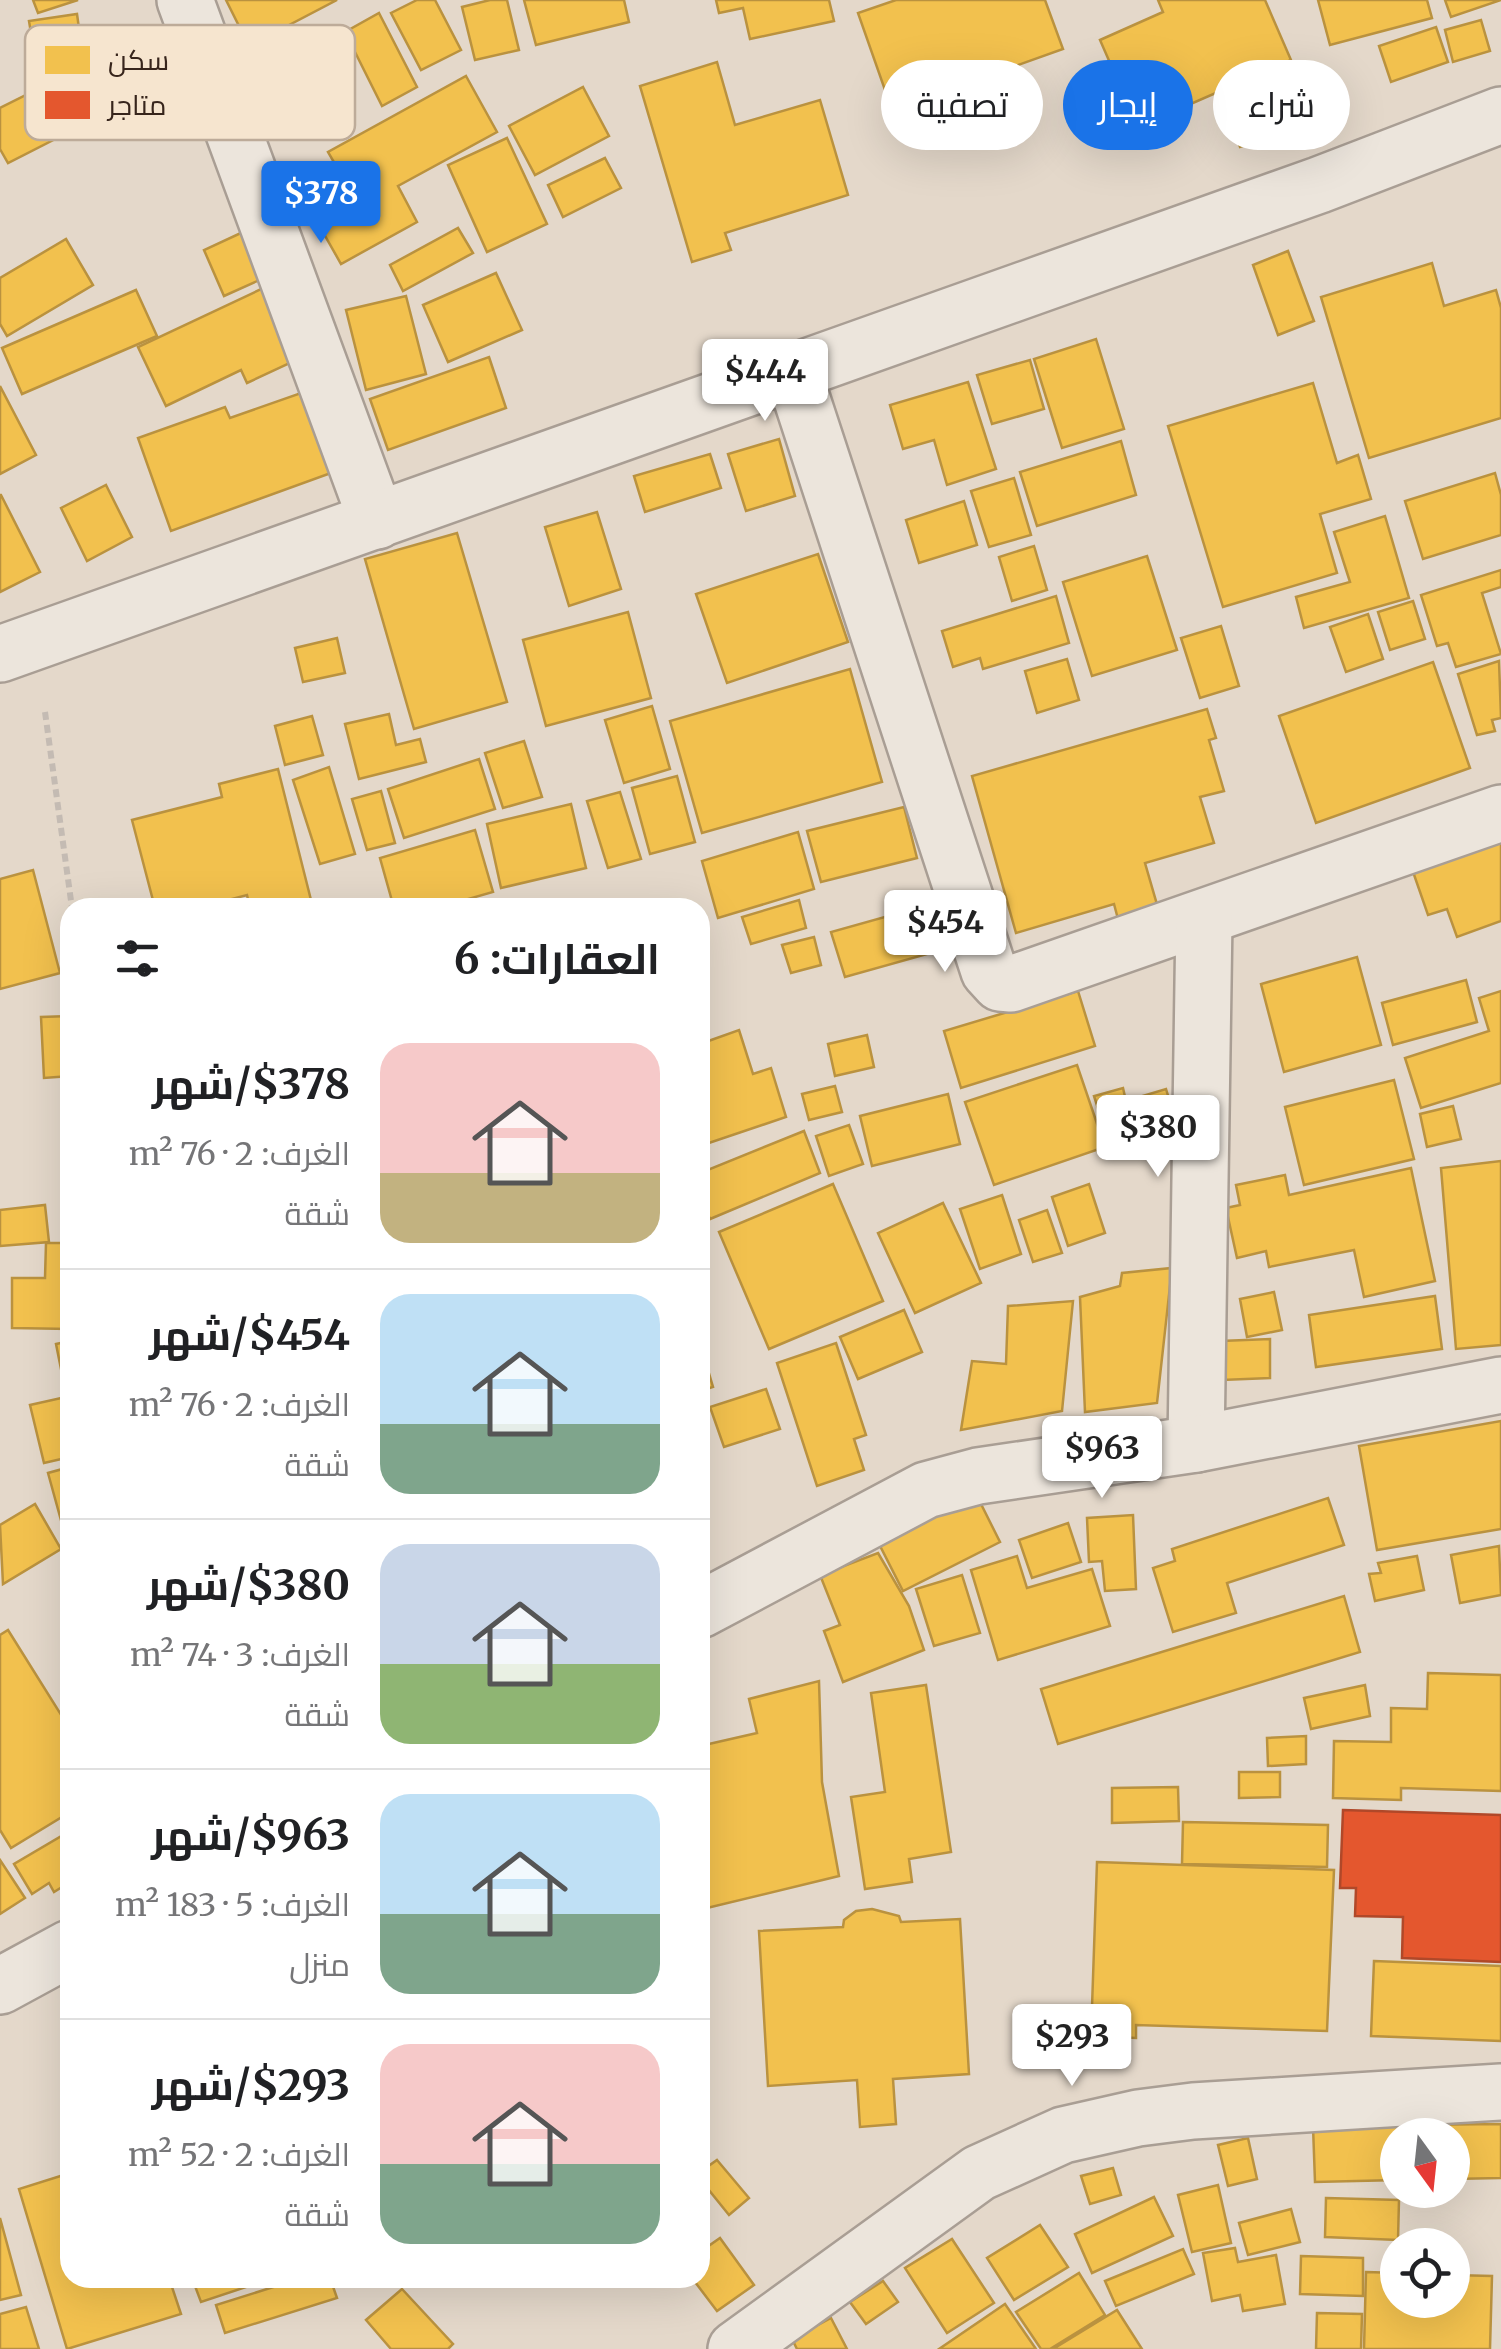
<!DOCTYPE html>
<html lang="ar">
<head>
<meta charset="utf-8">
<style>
  :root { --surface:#fff; --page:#f2f2f2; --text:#202124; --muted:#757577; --line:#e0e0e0; --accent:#1a73e8 }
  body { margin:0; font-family:Merriweather,Cairo,serif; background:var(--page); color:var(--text); direction:rtl; height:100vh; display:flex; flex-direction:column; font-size:38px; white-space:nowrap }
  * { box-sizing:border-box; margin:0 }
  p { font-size:32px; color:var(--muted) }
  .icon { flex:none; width:55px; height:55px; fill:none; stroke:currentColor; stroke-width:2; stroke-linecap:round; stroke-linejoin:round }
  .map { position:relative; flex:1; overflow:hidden; direction:ltr }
  .sheet { position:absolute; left:60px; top:898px; width:650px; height:1390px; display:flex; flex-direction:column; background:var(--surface); border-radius:30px; box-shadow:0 10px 40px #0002; direction:rtl }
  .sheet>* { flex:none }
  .top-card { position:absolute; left:740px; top:60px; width:610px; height:90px; direction:rtl; display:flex; gap:20px }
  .needle { width:65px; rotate:165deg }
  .fabs { position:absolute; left:1380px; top:2118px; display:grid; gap:20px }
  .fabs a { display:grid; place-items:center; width:90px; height:90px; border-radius:50%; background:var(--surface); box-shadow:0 10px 40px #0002; font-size:50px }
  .price { position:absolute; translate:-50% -85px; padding:0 22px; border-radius:10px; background:#fff; color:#222; font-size:32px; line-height:65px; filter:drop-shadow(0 2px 5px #0008) }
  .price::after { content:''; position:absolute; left:50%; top:60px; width:30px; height:22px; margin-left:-15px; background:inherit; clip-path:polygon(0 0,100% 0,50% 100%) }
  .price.on { background:var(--accent); color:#fff }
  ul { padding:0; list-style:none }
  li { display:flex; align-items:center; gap:30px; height:250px; padding:0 50px }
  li+li { border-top:2px solid var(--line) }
  li span { display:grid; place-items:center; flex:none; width:280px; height:200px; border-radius:30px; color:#555 }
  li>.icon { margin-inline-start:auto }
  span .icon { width:120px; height:120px; fill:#fffc; stroke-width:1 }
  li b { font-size:42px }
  h2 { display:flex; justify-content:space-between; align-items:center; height:120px; padding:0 50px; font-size:42px }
  .tag { padding:0 35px; border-radius:45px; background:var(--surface); box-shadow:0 10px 40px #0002; font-size:35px; line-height:90px }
  .tag.on { background:var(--accent); color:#fff }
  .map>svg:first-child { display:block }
  .homes { fill:#f2c14e; stroke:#ba923f; stroke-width:2.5 }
  .shops { fill:#e4572e; stroke:#b04829; stroke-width:2.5 }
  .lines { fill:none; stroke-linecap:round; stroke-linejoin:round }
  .minor-casing { stroke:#a99e94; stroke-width:60 }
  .path { stroke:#c4bbb3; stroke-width:6; stroke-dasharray:8 5; stroke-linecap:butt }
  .minor { stroke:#ece5dc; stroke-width:55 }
  .key { fill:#f6e5cf; stroke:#bdab99; stroke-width:2.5 }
  .key-label { font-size:28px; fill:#37251c }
</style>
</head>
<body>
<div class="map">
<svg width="1501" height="2349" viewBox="0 0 1501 2349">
  <rect width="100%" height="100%" fill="#e4d8ca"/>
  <g class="homes">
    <polygon points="33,0 78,0 38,13"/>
    <polygon points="226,0 337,0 249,46"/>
    <polygon points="417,0 435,0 461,50 421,70 391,13"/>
    <polygon points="490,0 507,0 519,50 475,60 462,7"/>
    <polygon points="524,0 624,0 629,22 536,45"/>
    <polygon points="716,0 829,0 834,21 750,39 743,8 719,13"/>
    <polygon points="896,0 1045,0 1063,49 892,110 858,13"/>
    <polygon points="1158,0 1265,0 1291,60 1138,127 1100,40 1163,12"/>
    <polygon points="1318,0 1427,0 1432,18 1330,45"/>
    <polygon points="1445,0 1501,0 1451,17"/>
    <polygon points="379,13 417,87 382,106 345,32"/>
    <polygon points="77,14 82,50 35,57 29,21"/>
    <polygon points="1481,20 1490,51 1453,62 1445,30"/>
    <polygon points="1436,27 1448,62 1391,82 1379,46"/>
    <polygon points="717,62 735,125 820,100 848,195 725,233 731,250 692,262 640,86"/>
    <polygon points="466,76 497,132 398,186 417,222 341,264 315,218 354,197 328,152"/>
    <polygon points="1271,81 1288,130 1240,147 1222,96"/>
    <polygon points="583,87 609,136 535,175 509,126"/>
    <polygon points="40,88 65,134 8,163 0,149 0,108"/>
    <polygon points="507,138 547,224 487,252 448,165"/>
    <polygon points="605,158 621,188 563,217 548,185"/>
    <polygon points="458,228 473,253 403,291 390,265"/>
    <polygon points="243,232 264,278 224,296 204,250"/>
    <polygon points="66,239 93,285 7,336 0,324 0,278"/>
    <polygon points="1288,251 1314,321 1278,335 1253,265"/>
    <polygon points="1432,263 1444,306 1496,290 1501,308 1501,418 1369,458 1321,297"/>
    <polygon points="496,273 522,330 448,362 423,305"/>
    <polygon points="272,284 305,356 247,383 241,370 166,406 138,347"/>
    <polygon points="136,290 157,336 22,394 2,348"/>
    <polygon points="406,296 426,374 366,390 346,310"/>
    <polygon points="1096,339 1124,429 1062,448 1034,359"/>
    <polygon points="489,357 506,408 388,450 370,399"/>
    <polygon points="1030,360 1044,409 992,424 977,375"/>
    <polygon points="968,382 996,469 947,485 934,440 903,449 890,405"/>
    <polygon points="1313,383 1337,463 1358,455 1371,499 1320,514 1337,573 1223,607 1168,426"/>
    <polygon points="0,386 36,455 0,474"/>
    <polygon points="301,393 331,473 171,531 138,438 225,407 230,418"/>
    <polygon points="779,439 795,496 746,511 728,454"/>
    <polygon points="1121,441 1136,495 1037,526 1020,472"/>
    <polygon points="710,454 721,488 645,512 634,476"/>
    <polygon points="1495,473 1501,495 1501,535 1423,559 1405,501"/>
    <polygon points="1014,478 1031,535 989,547 971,491"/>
    <polygon points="106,485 132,537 87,561 61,508"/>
    <polygon points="1,495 40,572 0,592 0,495"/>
    <polygon points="964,501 977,545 919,563 906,520"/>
    <polygon points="597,512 621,589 569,606 545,527"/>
    <polygon points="1385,516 1409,598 1304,628 1296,597 1350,582 1334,532"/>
    <polygon points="457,533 507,702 414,729 365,559"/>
    <polygon points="1034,546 1047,590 1012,601 999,557"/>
    <polygon points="818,554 848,642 727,683 696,594"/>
    <polygon points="1147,556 1177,650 1092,676 1063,582"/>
    <polygon points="1501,570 1501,587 1482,593 1501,654 1456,667 1448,643 1437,646 1421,595"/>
    <polygon points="1056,596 1069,643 983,669 980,658 953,667 942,631"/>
    <polygon points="1413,601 1425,639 1390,650 1378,612"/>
    <polygon points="628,612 651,698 546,726 523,640"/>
    <polygon points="1368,614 1383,659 1346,672 1330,627"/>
    <polygon points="1221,626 1239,686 1200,698 1181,638"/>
    <polygon points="337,638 345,673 303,682 295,648"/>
    <polygon points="1067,659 1079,700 1037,713 1025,671"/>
    <polygon points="1499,661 1501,718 1492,720 1495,731 1477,735 1458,674"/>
    <polygon points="1433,662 1470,768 1316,823 1279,716"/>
    <polygon points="850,669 882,782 702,833 670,721"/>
    <polygon points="652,706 670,769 624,783 605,720"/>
    <polygon points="1207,709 1216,738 1209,740 1224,791 1200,797 1214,843 1145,863 1158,908 1118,919 1114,904 1016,933 972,776"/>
    <polygon points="389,714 396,745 420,739 426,762 359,779 345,724"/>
    <polygon points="312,716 323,755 285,765 275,726"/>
    <polygon points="524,741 542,797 503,808 485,753"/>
    <polygon points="479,759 495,809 404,838 388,789"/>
    <polygon points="329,767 355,854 320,864 293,780"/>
    <polygon points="278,769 313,908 250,908 247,895 198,908 155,908 132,820 222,797 219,784"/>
    <polygon points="677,776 695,842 650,854 632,788"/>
    <polygon points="381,791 395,843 367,850 352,799"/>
    <polygon points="620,792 641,859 608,868 587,801"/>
    <polygon points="571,804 586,868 501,888 487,824"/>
    <polygon points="904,807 917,858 821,882 807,831"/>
    <polygon points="475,830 493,892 437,908 394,908 380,858"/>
    <polygon points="798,832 814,889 718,918 702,861"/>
    <polygon points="1501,834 1501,921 1457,937 1447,909 1428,915 1411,866"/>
    <polygon points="33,870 60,973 0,989 0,879"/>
    <polygon points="799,900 806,928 751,944 742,917"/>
    <polygon points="924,906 938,951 845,977 831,932"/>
    <polygon points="814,937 821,965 791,973 782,945"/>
    <polygon points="1357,957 1381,1045 1284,1072 1261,984"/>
    <polygon points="1466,980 1477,1022 1393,1045 1382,1003"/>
    <polygon points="1078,991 1095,1046 961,1088 944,1031"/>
    <polygon points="1501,991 1501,1083 1421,1108 1405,1058 1489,1031 1479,998"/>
    <polygon points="70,1016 70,1076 44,1078 41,1017"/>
    <polygon points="739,1030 753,1074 771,1068 786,1117 700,1146 700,1044"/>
    <polygon points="867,1035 874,1067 835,1076 828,1044"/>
    <polygon points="1077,1065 1105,1147 994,1185 965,1102"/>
    <polygon points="1394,1080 1414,1159 1304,1185 1285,1107"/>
    <polygon points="835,1086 842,1112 809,1120 802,1094"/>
    <polygon points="1123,1088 1126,1101 1166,1089 1176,1122 1109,1143 1094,1096"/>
    <polygon points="948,1094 960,1144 872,1166 860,1116"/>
    <polygon points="1453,1106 1461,1139 1427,1147 1420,1114"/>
    <polygon points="849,1125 863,1164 829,1176 816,1136"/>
    <polygon points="804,1131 820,1173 710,1219 700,1196 700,1173"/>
    <polygon points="1501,1161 1501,1345 1456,1349 1441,1168"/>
    <polygon points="1411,1168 1435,1281 1364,1297 1354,1250 1269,1267 1266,1251 1237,1258 1226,1208 1240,1205 1236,1185 1285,1175 1289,1195"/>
    <polygon points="833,1184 883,1301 769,1349 719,1232"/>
    <polygon points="1089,1184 1105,1233 1068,1246 1052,1197"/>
    <polygon points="1002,1195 1021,1254 980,1269 960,1209"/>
    <polygon points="943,1203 981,1283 915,1313 878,1233"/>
    <polygon points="45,1205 49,1242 0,1246 0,1210"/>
    <polygon points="1047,1210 1062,1253 1033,1262 1019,1220"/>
    <polygon points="46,1243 70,1243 70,1329 12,1328 12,1278 45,1278"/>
    <polygon points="1172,1268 1157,1403 1085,1412 1080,1297 1120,1286 1122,1273"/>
    <polygon points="1274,1292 1282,1330 1247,1337 1240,1299"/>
    <polygon points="1435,1296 1442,1349 1316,1367 1309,1315"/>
    <polygon points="1073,1301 1062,1411 961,1430 972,1361 1006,1364 1008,1306"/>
    <polygon points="904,1310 922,1352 858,1379 840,1337"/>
    <polygon points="1270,1339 1270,1378 1222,1380 1221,1341"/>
    <polygon points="70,1341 70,1388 65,1389 56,1344"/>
    <polygon points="700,1343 713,1387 700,1391"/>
    <polygon points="836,1343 866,1435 854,1439 864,1470 817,1486 777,1363"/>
    <polygon points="766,1389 780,1429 724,1447 710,1407"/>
    <polygon points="70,1396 70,1457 44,1463 30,1405"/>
    <polygon points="1501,1421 1501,1529 1377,1550 1359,1446"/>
    <polygon points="70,1467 70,1553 48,1473"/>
    <polygon points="972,1486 1000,1542 903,1591 874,1534"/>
    <polygon points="1328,1498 1344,1545 1227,1583 1236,1613 1173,1632 1153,1568 1175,1561 1172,1549"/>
    <polygon points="35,1504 61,1549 3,1584 0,1525"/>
    <polygon points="1133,1515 1136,1589 1105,1591 1102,1561 1089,1562 1087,1518"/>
    <polygon points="1068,1523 1081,1562 1032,1578 1019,1540"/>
    <polygon points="1499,1546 1501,1595 1460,1603 1451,1555"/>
    <polygon points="878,1553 909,1606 924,1650 843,1682 824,1631 840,1625 820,1575"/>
    <polygon points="1017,1556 1027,1588 1092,1569 1110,1626 998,1660 971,1570"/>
    <polygon points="1417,1556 1424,1590 1375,1601 1369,1574 1381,1573 1378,1563"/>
    <polygon points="962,1575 980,1633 934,1646 916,1589"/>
    <polygon points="1344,1596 1360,1652 1058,1744 1041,1689"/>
    <polygon points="8,1630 70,1729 70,1812 11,1848 0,1830 0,1635"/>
    <polygon points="1428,1673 1501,1675 1501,1791 1401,1788 1401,1800 1333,1798 1334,1741 1391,1742 1391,1708 1427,1709"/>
    <polygon points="819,1681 822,1782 839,1876 707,1908 700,1877 700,1746 757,1733 749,1699"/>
    <polygon points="926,1685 951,1852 909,1859 912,1882 865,1889 851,1797 885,1792 871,1693"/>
    <polygon points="1365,1685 1370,1716 1311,1729 1304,1698"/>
    <polygon points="1306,1736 1306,1764 1268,1766 1267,1738"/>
    <polygon points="1239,1772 1280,1772 1280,1797 1239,1798"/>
    <polygon points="1178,1787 1179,1821 1112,1823 1112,1788"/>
    <polygon points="1183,1822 1328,1825 1327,1867 1182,1864"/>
    <polygon points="70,1831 70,1882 54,1892 49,1883 32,1894 14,1864"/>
    <polygon points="0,1860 25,1898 0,1914"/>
    <polygon points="1097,1862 1334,1870 1327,2031 1136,2025 1136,2038 1091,2036"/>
    <polygon points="872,1909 899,1916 901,1922 960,1919 969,2074 893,2079 896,2124 860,2127 857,2080 768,2086 759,1931 843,1927 844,1920 856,1911"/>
    <polygon points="1374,1961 1501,1966 1501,2041 1371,2036"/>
    <polygon points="1501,2124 1501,2178 1452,2179 1452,2135 1398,2135 1398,2180 1315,2182 1313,2126"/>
    <polygon points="1248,2138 1257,2179 1228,2186 1218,2145"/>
    <polygon points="717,2160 749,2198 729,2215 700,2179 700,2172"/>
    <polygon points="1113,2168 1121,2195 1090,2204 1081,2176"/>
    <polygon points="70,2173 70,2278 169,2278 181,2314 67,2349 19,2189"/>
    <polygon points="1218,2185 1231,2243 1192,2252 1178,2195"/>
    <polygon points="1154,2197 1173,2236 1092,2273 1075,2234"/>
    <polygon points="1326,2198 1399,2200 1398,2240 1325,2237"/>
    <polygon points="1291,2209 1300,2242 1248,2255 1239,2223"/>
    <polygon points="0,2218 21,2295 0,2300"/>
    <polygon points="1040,2225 1068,2267 1014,2300 987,2258"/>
    <polygon points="720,2238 754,2285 717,2311 692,2278 700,2278 700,2252"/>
    <polygon points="952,2239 994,2303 947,2333 905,2268"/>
    <polygon points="1235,2248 1238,2262 1276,2255 1285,2304 1243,2311 1240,2295 1212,2301 1203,2253"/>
    <polygon points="1183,2249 1194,2274 1116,2306 1105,2281"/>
    <polygon points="1301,2256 1363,2258 1363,2296 1300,2294"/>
    <polygon points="1366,2272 1398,2273 1398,2300 1452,2300 1452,2275 1492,2276 1490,2349 1364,2349"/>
    <polygon points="1079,2273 1105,2315 1050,2349 1041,2349 1016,2312"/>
    <polygon points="192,2278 273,2278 201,2302"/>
    <polygon points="302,2278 330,2278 337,2298 225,2333 216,2305"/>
    <polygon points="883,2281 898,2302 866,2324 850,2302"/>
    <polygon points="402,2289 453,2344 448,2349 391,2349 366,2320"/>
    <polygon points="1005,2304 1036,2349 939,2349"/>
    <polygon points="26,2307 39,2349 0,2349 0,2314"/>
    <polygon points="1117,2310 1142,2349 1053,2349"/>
    <polygon points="1317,2313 1362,2314 1361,2349 1316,2349"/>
    <polygon points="831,2318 847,2349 797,2349 792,2339"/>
  </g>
  <polygon class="shops" points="1343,1810 1501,1815 1501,1962 1402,1958 1403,1917 1355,1916 1356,1888 1340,1888"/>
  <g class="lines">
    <defs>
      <g id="minor">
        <polyline points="185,0 377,521"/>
        <polyline points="792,369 989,971 1000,983 1011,984 1501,813"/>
        <polyline points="0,654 1319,185 1501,115"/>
        <polyline points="1196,1444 1204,918"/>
        <polyline points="700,1610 926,1490 978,1476 1196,1444 1501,1385"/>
        <polyline points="0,1986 70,1948"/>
        <polyline points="736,2349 979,2173 1063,2135 1138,2118 1193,2111 1501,2092"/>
      </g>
    </defs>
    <use href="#minor" class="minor-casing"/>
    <polyline class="path" points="45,712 72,908"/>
    <use href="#minor" class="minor"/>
  </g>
  <rect x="25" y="25" width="330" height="115" rx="15" class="key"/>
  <rect x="45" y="46" width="45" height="28" fill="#f2c14e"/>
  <rect x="45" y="91" width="45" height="28" fill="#e4572e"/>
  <g class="key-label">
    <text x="108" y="70">سكن</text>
    <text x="108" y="115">متاجر</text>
  </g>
</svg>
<div class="fabs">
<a><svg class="needle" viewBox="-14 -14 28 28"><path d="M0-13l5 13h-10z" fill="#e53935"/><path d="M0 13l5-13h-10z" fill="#757577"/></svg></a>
<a><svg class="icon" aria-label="locate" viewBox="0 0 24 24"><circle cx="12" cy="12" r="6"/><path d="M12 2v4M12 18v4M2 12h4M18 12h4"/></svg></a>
</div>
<b class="price on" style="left:321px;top:246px">$378</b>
<b class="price" style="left:765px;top:424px">$444</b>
<b class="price" style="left:945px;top:975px">$454</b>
<b class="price" style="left:1158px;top:1180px">$380</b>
<b class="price" style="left:1102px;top:1501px">$963</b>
<b class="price" style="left:1072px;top:2089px">$293</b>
<div class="top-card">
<a class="tag">شراء</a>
<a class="tag on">إيجار</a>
<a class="tag">تصفية</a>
</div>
<section class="sheet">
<h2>العقارات: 6<svg class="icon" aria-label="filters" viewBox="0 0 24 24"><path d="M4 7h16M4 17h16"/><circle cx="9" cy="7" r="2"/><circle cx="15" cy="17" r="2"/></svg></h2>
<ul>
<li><span style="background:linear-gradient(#f6c9c9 65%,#c2b280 0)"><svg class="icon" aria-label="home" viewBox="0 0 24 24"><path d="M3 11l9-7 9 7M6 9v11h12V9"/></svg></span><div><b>$378/شهر</b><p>الغرف: 2 · 76 m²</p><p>شقة</p></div></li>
<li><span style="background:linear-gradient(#bfe0f5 65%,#7fa58c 0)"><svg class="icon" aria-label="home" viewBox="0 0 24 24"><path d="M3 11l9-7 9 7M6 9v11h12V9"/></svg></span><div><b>$454/شهر</b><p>الغرف: 2 · 76 m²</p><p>شقة</p></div></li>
<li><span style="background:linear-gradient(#c9d6e8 60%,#8fb573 0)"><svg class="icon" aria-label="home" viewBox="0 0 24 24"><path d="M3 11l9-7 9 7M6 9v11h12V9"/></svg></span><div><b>$380/شهر</b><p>الغرف: 3 · 74 m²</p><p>شقة</p></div></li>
<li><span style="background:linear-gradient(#bfe0f5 60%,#7fa58c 0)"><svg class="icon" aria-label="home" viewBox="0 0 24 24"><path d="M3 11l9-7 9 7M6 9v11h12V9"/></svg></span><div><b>$963/شهر</b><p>الغرف: 5 · 183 m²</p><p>منزل</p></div></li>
<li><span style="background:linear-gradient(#f6c9c9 60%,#7fa58c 0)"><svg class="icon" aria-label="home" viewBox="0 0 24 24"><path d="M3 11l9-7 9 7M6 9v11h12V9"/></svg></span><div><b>$293/شهر</b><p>الغرف: 2 · 52 m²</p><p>شقة</p></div></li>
</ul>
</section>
</div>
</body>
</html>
